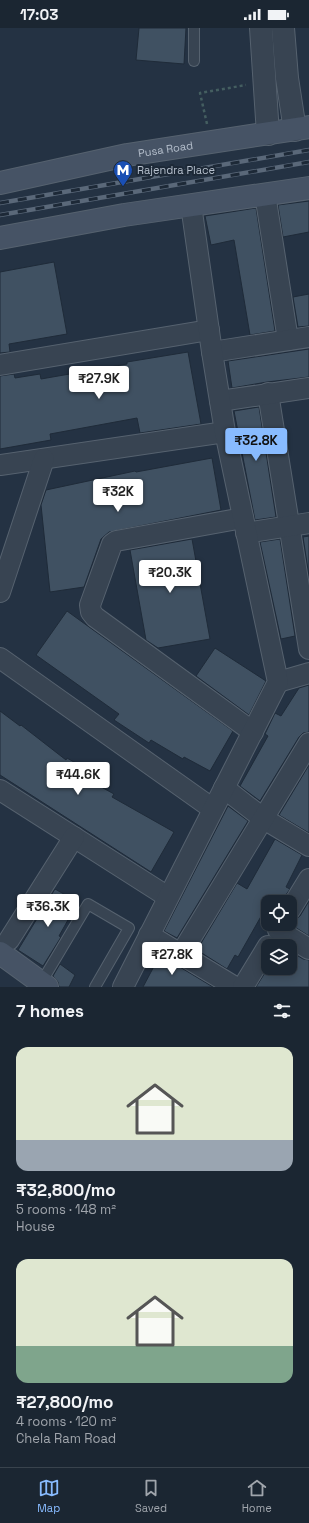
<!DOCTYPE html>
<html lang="en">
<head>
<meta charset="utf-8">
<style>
  :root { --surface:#1b2632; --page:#28323e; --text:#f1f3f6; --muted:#a0a5ac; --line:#39434d; --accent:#8bf }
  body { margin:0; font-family:"Space Grotesk",sans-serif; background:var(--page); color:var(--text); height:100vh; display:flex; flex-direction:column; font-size:15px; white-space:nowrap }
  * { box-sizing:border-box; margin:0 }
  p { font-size:13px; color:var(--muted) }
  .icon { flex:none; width:22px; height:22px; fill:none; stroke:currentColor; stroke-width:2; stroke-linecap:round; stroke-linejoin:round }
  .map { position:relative; height:959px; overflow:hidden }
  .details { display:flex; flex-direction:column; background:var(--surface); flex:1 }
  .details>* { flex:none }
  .tools { position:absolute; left:261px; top:867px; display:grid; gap:8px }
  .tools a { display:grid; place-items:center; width:36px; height:36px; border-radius:8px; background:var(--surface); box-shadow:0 2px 10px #0003,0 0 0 1px var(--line); font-size:20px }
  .price { position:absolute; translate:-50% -34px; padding:0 9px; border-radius:4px; background:#fff; color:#222; font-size:13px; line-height:26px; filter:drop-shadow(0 1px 2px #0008) }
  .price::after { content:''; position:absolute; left:50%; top:24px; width:12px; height:9px; margin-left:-6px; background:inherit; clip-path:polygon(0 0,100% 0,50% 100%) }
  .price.active { background:var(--accent); color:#111 }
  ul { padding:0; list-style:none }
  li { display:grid; align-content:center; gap:8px; height:212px; padding:0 16px }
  li span { display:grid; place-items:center; height:124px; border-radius:12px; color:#555 }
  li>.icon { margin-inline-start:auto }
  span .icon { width:72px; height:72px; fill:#fffc; stroke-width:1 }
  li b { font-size:17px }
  h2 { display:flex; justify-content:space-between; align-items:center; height:48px; padding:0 16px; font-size:17px }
  .status { display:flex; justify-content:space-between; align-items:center; height:28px; padding:0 20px; background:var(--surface); direction:ltr }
  .status svg { height:11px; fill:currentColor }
  .menu { display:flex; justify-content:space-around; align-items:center; height:56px; border-top:1px solid var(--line); background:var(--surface); font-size:11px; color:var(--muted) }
  .menu a { display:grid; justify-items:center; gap:2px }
  .menu .active { color:var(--accent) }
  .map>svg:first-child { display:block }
  .building { fill:#405162; stroke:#1f2b39 }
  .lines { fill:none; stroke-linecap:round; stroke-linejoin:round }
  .service-casing { stroke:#56626f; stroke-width:12 }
  .minor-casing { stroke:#56626f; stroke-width:22 }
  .tertiary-casing { stroke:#56626f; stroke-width:24 }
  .secondary-casing { stroke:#56626f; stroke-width:24 }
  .path { stroke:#445e60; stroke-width:2.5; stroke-dasharray:3 3; stroke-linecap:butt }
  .service { stroke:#384452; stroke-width:10 }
  .minor { stroke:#384452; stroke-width:20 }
  .tertiary { stroke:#384452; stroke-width:22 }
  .secondary { stroke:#465365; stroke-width:22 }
  .rail-casing { stroke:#5a6879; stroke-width:4.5 }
  .rail { stroke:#1d2937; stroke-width:3; stroke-dasharray:9; stroke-linecap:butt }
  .labels { text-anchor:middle; stroke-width:4; stroke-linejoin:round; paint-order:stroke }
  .street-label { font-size:11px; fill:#b5bfcc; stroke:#1d2937 }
  .poi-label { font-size:11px; fill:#b5bfcc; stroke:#1d2937; text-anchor:start }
</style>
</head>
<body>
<div class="status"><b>17:03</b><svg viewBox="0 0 49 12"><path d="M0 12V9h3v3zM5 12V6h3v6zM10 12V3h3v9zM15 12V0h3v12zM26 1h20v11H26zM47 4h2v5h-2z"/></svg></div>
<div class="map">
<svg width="309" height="959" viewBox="0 0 309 959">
  <rect width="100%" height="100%" fill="#243243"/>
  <g class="building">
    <polygon points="139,0 186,0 184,36 136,32"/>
    <polygon points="309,173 309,204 283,209 278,177"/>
    <polygon points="256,180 275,303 250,307 234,212 211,217 205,188"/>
    <polygon points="54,234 67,306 9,316 10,324 0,325 0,244"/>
    <polygon points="309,266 309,298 298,299 293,269"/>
    <polygon points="309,321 309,349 267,354 232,360 228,333"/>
    <polygon points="188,324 201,396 140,405 137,390 50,406 51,412 0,421 0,348 14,346 15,350 40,346 41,351 127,336 127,334"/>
    <polygon points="259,379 276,489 255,492 234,383"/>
    <polygon points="212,430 221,482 109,504 101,511 84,559 50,564 41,477 46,462 135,443 136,444"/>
    <polygon points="309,508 309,548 303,509"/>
    <polygon points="192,511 210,611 158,620 146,612 130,522"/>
    <polygon points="280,511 295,608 281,611 260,514"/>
    <polygon points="67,583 233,703 210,743 184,729 183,731 151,712 149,715 114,692 119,686 36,627"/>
    <polygon points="215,620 266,653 249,687 196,648"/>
    <polygon points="309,657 309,704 303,705 299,709 260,773 240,758 268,708 265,706 275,685 281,688 299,660"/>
    <polygon points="0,683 20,698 21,697 66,732 67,730 88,742 83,749 114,766 112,769 174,804 151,844 0,747"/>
    <polygon points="309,737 309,805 279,787"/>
    <polygon points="228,778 248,793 177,910 164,903"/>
    <polygon points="275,811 302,827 286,859 290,861 281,874 272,869 238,929 235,927 227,941 197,922 237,855 247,861"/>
    <polygon points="55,861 78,874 59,908 61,909 43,938 18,922"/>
    <polygon points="309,873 309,908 290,896 290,893 295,892 300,888"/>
    <polygon points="290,923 303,931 309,932 309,959 256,959 268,940 290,940"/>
    <polygon points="160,927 213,959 143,959"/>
    <polygon points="60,936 75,947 69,959 59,959 58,954 53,948"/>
  </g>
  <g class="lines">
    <defs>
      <g id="service">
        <polyline points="194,33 194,0"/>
        <polyline points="41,955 88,876 129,900 95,959"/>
      </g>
      <g id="minor">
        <polyline points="265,166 288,312"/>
        <polyline points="212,324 309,309"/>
        <polyline points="0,337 209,302"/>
        <polyline points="268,365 309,621"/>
        <polyline points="220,373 309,360"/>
        <polyline points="0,437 225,404"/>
        <polyline points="243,490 116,513 112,516 90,577 91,584 95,589 253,704"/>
        <polyline points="246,505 309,495"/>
        <polyline points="0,564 44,431"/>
        <polyline points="0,630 213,781"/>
        <polyline points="278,654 309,645"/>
        <polyline points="224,760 264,791 309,818"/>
        <polyline points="0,762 168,869"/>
        <polyline points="290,882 309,851"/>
        <polyline points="278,902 309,921"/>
        <polyline points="149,907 235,959"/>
        <polyline points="9,912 74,809"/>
        <polyline points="181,926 309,715"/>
        <polyline points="123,959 278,654 225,404 212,324 191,177"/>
        <polyline points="243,959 268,918"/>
      </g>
      <g id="tertiary">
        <polyline points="261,0 268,106"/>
        <polyline points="283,0 287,50 295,102"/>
      </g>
      <g id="secondary">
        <path id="s1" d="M0,155L127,127L309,99"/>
        <polyline points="0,210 124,187 309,160"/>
        <polyline points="0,925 47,959"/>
      </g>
    </defs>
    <use href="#service" class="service-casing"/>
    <use href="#minor" class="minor-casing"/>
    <use href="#tertiary" class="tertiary-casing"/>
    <use href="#secondary" class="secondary-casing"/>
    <polyline class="path" points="207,96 200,65 246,57"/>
    <use href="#service" class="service"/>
    <use href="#minor" class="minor"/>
    <use href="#tertiary" class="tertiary"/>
    <use href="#secondary" class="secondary"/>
    <defs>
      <g id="rail">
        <polyline points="0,175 309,122"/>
        <polyline points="0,187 309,134"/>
      </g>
    </defs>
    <use href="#rail" class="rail-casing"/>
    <use href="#rail" class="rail"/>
  </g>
  <defs>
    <symbol id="metro-pin" viewBox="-11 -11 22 30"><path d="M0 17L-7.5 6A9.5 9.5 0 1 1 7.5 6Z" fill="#1a4fb4" stroke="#1d2937"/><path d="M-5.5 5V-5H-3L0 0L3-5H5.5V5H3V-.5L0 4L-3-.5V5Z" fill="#fff"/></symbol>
  </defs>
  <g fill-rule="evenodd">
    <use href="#metro-pin" x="112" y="131" width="22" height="30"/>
  </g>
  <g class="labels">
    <g class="street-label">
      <text dy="4" stroke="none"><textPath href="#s1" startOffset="169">Pusa Road</textPath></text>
    </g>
    <g class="poi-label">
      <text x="137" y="146">Rajendra Place</text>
    </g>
  </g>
</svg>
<div class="tools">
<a><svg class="icon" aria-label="locate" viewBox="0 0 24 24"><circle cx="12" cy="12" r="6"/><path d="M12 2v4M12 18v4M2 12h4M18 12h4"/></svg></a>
<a><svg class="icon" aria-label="layers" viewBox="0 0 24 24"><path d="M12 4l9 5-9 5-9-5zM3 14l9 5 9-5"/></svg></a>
</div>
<b class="price" style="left:99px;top:372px">₹27.9K</b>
<b class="price active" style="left:256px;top:434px">₹32.8K</b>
<b class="price" style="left:118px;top:485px">₹32K</b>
<b class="price" style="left:170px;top:566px">₹20.3K</b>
<b class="price" style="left:78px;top:768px">₹44.6K</b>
<b class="price" style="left:48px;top:900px">₹36.3K</b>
<b class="price" style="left:172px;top:948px">₹27.8K</b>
</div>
<section class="details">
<h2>7 homes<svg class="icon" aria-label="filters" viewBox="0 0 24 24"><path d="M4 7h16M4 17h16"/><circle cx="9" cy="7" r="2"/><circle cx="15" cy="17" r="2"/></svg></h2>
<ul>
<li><span style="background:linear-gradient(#dfe7d0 75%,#9aa5b1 0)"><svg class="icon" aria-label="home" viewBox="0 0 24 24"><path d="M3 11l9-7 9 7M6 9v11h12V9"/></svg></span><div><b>₹32,800/mo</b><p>5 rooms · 148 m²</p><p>House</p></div></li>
<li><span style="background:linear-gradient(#dfe7d0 70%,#7fa58c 0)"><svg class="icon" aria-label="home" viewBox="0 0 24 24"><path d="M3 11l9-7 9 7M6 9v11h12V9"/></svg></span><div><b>₹27,800/mo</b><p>4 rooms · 120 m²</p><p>Chela Ram Road</p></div></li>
</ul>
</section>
<nav class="menu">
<a class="active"><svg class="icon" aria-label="map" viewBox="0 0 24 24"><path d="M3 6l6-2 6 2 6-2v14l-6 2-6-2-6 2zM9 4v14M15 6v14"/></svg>Map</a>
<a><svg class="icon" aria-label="saved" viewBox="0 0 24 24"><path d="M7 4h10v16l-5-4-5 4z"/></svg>Saved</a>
<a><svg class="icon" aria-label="home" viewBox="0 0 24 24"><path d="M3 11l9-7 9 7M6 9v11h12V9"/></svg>Home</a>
</nav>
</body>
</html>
